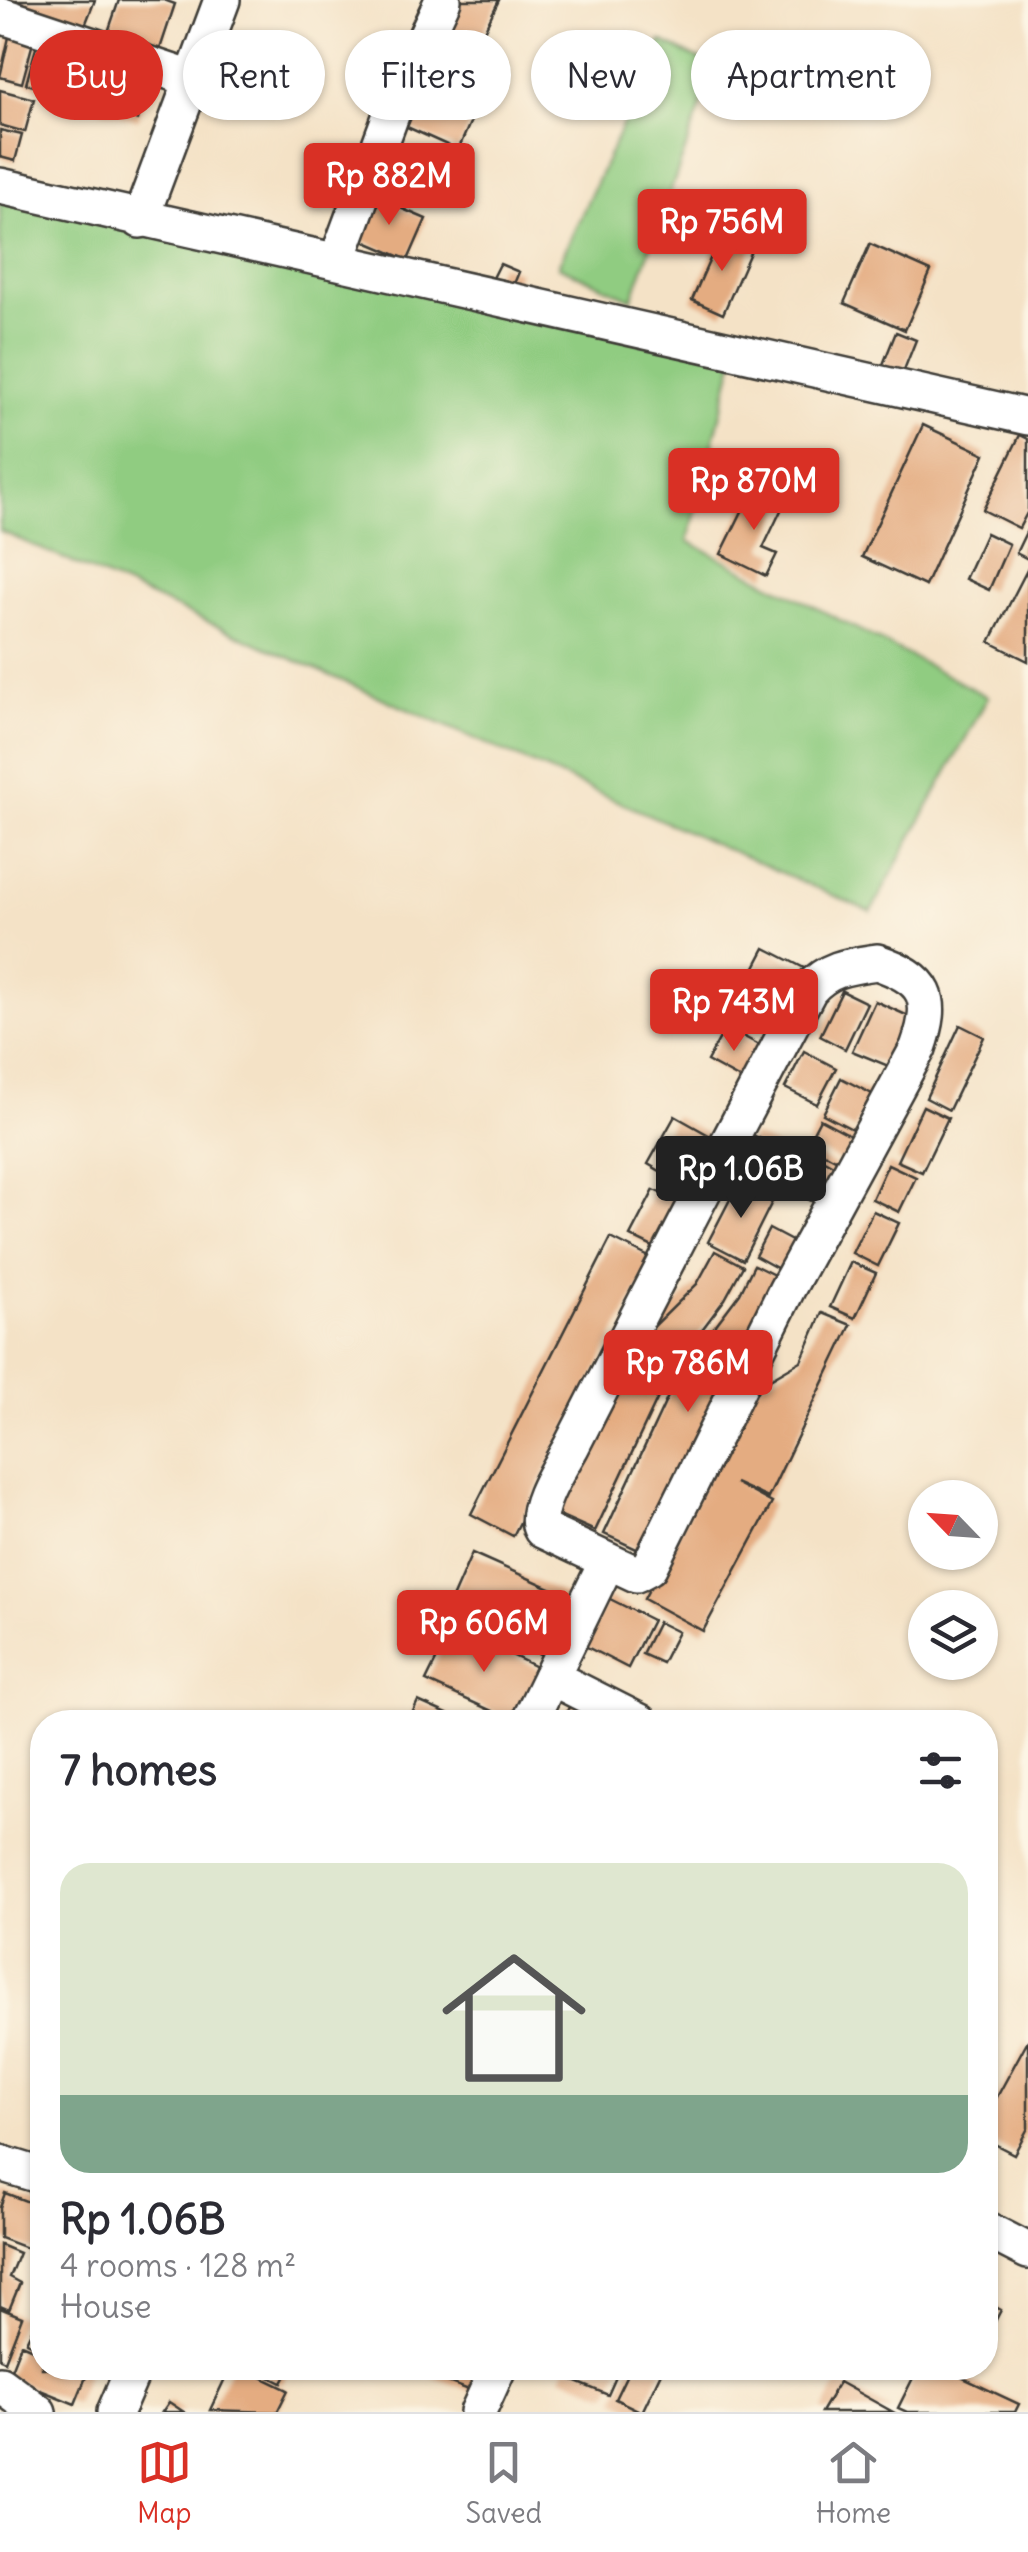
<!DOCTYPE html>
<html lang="en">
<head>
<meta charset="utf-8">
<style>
  :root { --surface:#fff; --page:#f7f7f7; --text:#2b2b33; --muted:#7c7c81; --line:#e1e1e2; --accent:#d93025 }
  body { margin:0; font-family:Delius,sans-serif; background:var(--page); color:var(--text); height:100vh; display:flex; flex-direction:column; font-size:38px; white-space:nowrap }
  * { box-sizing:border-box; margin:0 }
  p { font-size:32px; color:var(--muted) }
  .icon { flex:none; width:55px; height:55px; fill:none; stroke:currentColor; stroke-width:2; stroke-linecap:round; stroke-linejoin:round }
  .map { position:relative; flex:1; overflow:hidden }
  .sheet { position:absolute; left:30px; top:1710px; width:968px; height:670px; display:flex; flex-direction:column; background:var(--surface); border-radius:40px; box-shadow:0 2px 8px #0004 }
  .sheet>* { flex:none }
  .banner { position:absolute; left:30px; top:30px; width:970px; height:90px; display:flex; gap:20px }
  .needle { width:65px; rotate:295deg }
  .buttons { position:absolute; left:908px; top:1480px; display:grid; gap:20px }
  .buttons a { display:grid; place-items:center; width:90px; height:90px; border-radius:50%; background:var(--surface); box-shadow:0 2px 8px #0004; font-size:50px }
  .price { position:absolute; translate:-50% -85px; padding:0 22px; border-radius:10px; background:var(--accent); color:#fff; font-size:32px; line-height:65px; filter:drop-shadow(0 2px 5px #0008) }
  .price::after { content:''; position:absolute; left:50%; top:60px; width:30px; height:22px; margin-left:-15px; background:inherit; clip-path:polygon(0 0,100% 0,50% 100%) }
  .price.selected { background:#222; color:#fff }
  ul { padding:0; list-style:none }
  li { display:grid; align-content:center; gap:20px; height:530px; padding:0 30px }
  li span { display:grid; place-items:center; height:310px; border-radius:30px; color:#555 }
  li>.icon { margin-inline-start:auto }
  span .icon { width:180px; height:180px; fill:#fffc; stroke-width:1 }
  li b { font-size:42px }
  h2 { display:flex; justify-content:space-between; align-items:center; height:120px; padding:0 30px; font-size:42px }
  .tag { padding:0 35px; border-radius:45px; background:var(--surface); box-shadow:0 2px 8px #0004; font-size:35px; line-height:90px }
  .tag.selected { background:var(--accent); color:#fff }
  .tabs { display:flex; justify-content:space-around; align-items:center; height:140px; border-top:2px solid var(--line); background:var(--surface); font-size:28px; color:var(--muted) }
  .tabs a { display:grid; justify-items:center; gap:5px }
  .tabs .selected { color:var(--accent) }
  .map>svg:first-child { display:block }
  .green { fill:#90cc81; stroke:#56744e; stroke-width:2.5 }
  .building { fill:#e4ac81 }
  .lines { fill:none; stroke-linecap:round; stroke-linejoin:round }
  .street-casing { stroke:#3c3a36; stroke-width:40 }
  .street { stroke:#fff; stroke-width:35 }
</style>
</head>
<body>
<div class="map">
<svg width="1028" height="2412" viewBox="0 0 1028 2412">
  <rect width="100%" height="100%" fill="#fcf5e5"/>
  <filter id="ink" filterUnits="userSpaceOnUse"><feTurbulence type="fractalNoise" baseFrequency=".01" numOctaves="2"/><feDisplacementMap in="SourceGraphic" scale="20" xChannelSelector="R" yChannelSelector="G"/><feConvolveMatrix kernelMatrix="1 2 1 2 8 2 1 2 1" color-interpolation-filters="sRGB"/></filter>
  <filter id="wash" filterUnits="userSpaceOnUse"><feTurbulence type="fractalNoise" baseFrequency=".0048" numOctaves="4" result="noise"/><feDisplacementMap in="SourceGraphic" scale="40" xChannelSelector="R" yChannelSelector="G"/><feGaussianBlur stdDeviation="2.25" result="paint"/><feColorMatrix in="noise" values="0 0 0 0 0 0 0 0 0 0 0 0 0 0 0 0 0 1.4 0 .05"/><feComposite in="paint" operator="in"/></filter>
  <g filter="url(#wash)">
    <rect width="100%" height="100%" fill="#f4e2c6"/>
    <g class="green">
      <polygon points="661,41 715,67 632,299 558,266"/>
      <polygon points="0,181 737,350 688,541 988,697 871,912 0,531"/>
    </g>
    <g id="blocks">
      <g class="building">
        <polygon points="3,0 95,0 80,38"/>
        <polygon points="119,0 164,0 175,4 157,58 105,41"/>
        <polygon points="458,0 499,0 478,43 445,26"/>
        <polygon points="11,28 35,35 22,83 0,77"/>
        <polygon points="39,37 90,51 77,98 26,84"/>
        <polygon points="444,41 496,64 458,150 407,127"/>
        <polygon points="112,61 152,73 138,120 98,109"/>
        <polygon points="0,90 34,99 25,132 0,125"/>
        <polygon points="0,130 22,135 15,161 0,157"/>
        <polygon points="370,195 426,219 408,260 352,236"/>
        <polygon points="721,234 752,248 723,314 692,300"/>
        <polygon points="870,244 931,271 905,330 844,303"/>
        <polygon points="500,264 519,272 511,291 491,282"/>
        <polygon points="896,332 916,340 902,375 882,367"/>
        <polygon points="923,425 985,454 925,586 862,557"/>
        <polygon points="1020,435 1028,439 1028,511 1019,528 983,510"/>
        <polygon points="753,489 784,504 763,548 777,554 766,576 721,554"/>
        <polygon points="1028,528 1028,559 1016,553"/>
        <polygon points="986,533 1009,544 989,590 965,579"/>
        <polygon points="1028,568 1028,661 990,642"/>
        <polygon points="765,948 806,969 775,1029 734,1007"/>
        <polygon points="842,991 867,1003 845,1049 820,1036"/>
        <polygon points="875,1001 915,1019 893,1068 852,1051"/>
        <polygon points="960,1025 984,1037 949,1110 926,1098"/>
        <polygon points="726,1027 761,1046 742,1080 707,1061"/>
        <polygon points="804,1051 836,1068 817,1104 785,1088"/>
        <polygon points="841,1078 872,1094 854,1130 823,1114"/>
        <polygon points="923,1106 948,1118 922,1172 897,1161"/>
        <polygon points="675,1116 714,1138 686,1186 648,1164"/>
        <polygon points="820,1119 856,1138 843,1163 807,1144"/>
        <polygon points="753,1135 800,1158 781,1197 734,1174"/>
        <polygon points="811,1153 837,1167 817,1204 791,1190"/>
        <polygon points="888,1164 916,1177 899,1212 872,1199"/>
        <polygon points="739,1182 773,1200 743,1260 708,1242"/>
        <polygon points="654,1190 682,1204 659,1250 630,1236"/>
        <polygon points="873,1211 899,1223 878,1266 852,1253"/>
        <polygon points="769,1229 801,1246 786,1273 755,1256"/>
        <polygon points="611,1238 653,1259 513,1536 471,1514"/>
        <polygon points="715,1251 743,1266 725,1299 670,1372 595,1531 550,1511 629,1351 697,1284"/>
        <polygon points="851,1262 876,1273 855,1318 830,1307"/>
        <polygon points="754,1265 780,1278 643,1552 604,1534 678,1375 740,1293"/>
        <polygon points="822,1313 851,1325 768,1498 735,1483 772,1503 703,1631 644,1599 753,1389 801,1361"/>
        <polygon points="472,1553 568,1596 542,1655 446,1612"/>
        <polygon points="608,1598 652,1620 628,1668 585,1646"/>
        <polygon points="658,1622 678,1632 662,1663 642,1654"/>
        <polygon points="453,1626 542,1670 516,1722 426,1681"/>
        <polygon points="418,1701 465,1722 408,1722"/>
        <polygon points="571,1703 604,1722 562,1722"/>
        <polygon points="1028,2040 1028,2128 1014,2154 985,2139 985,2119"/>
        <polygon points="5,2193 42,2207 42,2254 0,2238 0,2207"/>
        <polygon points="0,2245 19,2253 9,2277 20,2283 9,2310 0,2306"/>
        <polygon points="985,2301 1001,2310 985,2341"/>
        <polygon points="0,2308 22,2317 5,2361 0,2359"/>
        <polygon points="42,2308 42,2350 26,2342"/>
        <polygon points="21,2344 42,2353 42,2368 78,2368 88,2372 75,2404 8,2377"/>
        <polygon points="230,2368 242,2368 288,2390 277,2412 210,2410"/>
        <polygon points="252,2368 290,2368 282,2383"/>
        <polygon points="426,2368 493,2368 482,2395 424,2373"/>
        <polygon points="566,2368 620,2368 608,2395 562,2376"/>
        <polygon points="630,2368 663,2368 642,2412 615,2399"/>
        <polygon points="918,2368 942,2368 1019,2404 1015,2412 907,2412 898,2408"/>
        <polygon points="839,2382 893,2412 821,2412"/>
        <polygon points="169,2402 184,2412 162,2412"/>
      </g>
    </g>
  </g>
  <g filter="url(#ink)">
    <use href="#blocks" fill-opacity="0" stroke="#3c3a36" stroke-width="2.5"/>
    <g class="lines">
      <defs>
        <g id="street">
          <polyline points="0,15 192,79"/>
          <polyline points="0,186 1028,417"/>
          <polyline points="140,220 222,0"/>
          <polyline points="337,261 398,96 443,0"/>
          <path d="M877,962C927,979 936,998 918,1048L787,1289L649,1567L636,1574L542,1530C530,1512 561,1465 571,1447C649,1294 728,1142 809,990C828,968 849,966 877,962Z"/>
          <polyline points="551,1677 640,1722"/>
          <polyline points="529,1722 607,1562"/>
          <polyline points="0,2163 42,2176"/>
          <polyline points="985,2229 1028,2251"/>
          <polyline points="0,2384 38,2412"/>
          <polyline points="115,2412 134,2368"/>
          <polyline points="478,2412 498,2368"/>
        </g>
      </defs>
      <use href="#street" class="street-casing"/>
      <use href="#street" class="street"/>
    </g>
  </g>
</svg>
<div class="buttons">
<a><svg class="needle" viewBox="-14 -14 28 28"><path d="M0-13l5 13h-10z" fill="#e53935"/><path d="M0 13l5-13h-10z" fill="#7c7c81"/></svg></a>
<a><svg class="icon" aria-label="layers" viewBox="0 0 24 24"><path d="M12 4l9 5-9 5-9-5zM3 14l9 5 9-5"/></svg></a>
</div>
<b class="price" style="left:389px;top:228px">Rp 882M</b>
<b class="price" style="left:722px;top:274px">Rp 756M</b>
<b class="price" style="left:754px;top:533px">Rp 870M</b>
<b class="price" style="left:734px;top:1054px">Rp 743M</b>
<b class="price selected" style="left:741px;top:1221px">Rp 1.06B</b>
<b class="price" style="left:688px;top:1415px">Rp 786M</b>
<b class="price" style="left:484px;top:1675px">Rp 606M</b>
<div class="banner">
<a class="tag selected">Buy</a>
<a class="tag">Rent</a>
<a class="tag">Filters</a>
<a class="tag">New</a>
<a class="tag">Apartment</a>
</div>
<section class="sheet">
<h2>7 homes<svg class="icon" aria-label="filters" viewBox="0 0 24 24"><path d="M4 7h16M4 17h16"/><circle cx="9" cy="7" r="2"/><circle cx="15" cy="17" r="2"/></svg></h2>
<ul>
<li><span style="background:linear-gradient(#dfe7d0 75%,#7fa58c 0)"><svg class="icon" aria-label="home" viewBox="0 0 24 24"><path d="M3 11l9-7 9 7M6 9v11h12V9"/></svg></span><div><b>Rp 1.06B</b><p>4 rooms · 128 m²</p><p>House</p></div></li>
</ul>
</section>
</div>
<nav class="tabs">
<a class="selected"><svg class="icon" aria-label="map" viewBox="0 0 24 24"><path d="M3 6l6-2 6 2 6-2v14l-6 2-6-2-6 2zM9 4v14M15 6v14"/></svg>Map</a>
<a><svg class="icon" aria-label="saved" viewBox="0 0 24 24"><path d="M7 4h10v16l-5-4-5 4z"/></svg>Saved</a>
<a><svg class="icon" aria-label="home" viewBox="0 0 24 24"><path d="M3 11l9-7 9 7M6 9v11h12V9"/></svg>Home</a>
</nav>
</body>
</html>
